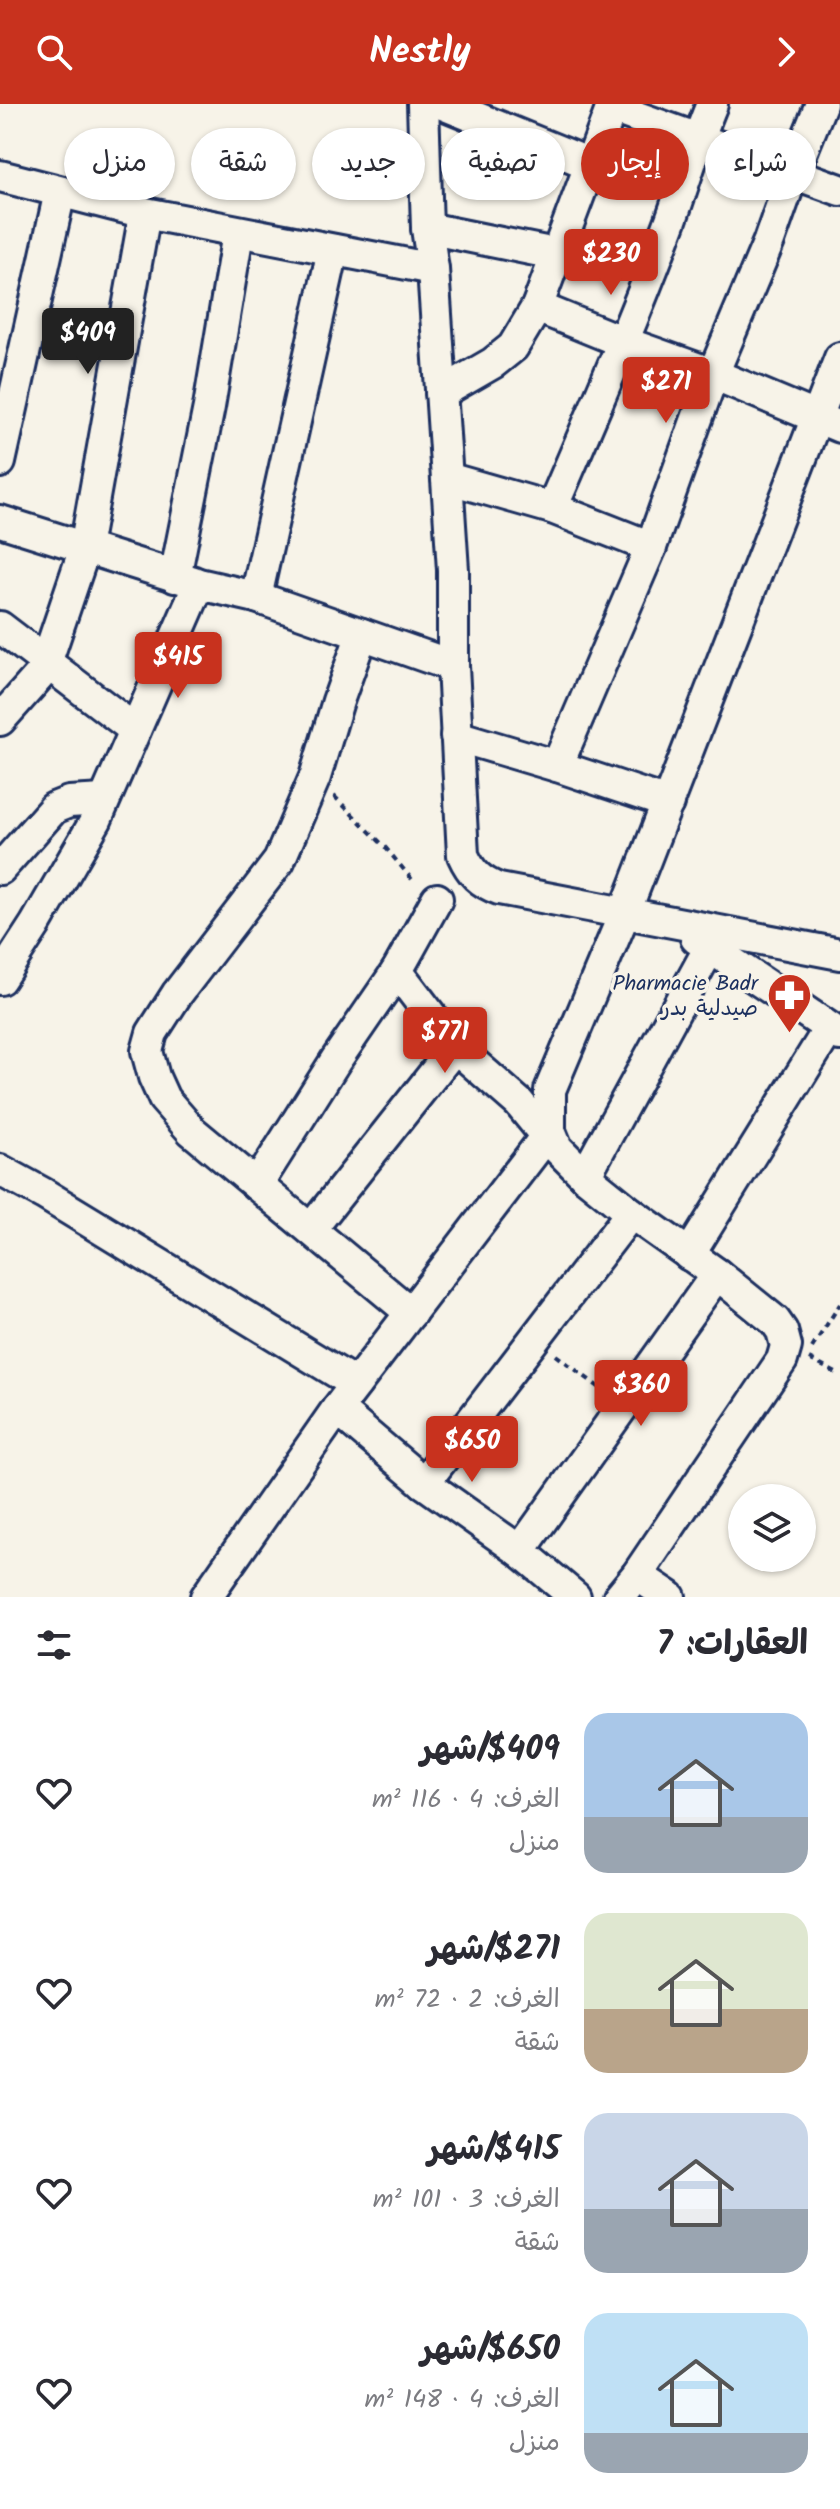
<!DOCTYPE html>
<html lang="ar">
<head>
<meta charset="utf-8">
<style>
  :root { --surface:#fff; --page:#f7f7f7; --text:#2b2b33; --muted:#7c7c81; --accent:#c8321e }
  body { margin:0; font-family:Kalam,"Playpen Sans Arabic",sans-serif; background:var(--page); color:var(--text); direction:rtl; height:100vh; display:flex; flex-direction:column; font-size:30px; white-space:nowrap }
  * { box-sizing:border-box; margin:0 }
  p { font-size:26px; color:var(--muted) }
  .icon { flex:none; width:44px; height:44px; fill:none; stroke:currentColor; stroke-width:2; stroke-linecap:round; stroke-linejoin:round }
  .map { position:relative; height:1493px; overflow:hidden; direction:ltr }
  .panel { display:flex; flex-direction:column; background:var(--surface); flex:1 }
  .panel>* { flex:none }
  .guide { position:absolute; left:24px; top:24px; width:792px; height:72px; direction:rtl; display:flex; gap:16px }
  .tools { position:absolute; left:728px; top:1380px; display:grid; gap:16px }
  .tools a { display:grid; place-items:center; width:88px; height:88px; border-radius:50%; background:var(--surface); box-shadow:0 2px 6px #0004; font-size:40px }
  .price { position:absolute; translate:-50% -68px; padding:0 18px; border-radius:8px; background:var(--accent); color:#fff; font-size:26px; line-height:52px; filter:drop-shadow(0 2px 4px #0008) }
  .price::after { content:''; position:absolute; left:50%; top:48px; width:24px; height:18px; margin-left:-12px; background:inherit; clip-path:polygon(0 0,100% 0,50% 100%) }
  .price.on { background:#222; color:#fff }
  ul { padding:0; list-style:none }
  li { display:flex; align-items:center; gap:24px; height:200px; padding:0 32px }
  li span { display:grid; place-items:center; flex:none; width:224px; height:160px; border-radius:24px; color:#555 }
  li>.icon { margin-inline-start:auto }
  span .icon { width:96px; height:96px; fill:#fffc; stroke-width:1 }
  li b { font-size:34px }
  h2 { display:flex; justify-content:space-between; align-items:center; height:96px; padding:0 32px; font-size:34px }
  .tag { padding:0 28px; border-radius:36px; background:var(--surface); box-shadow:0 2px 6px #0004; font-size:28px; line-height:72px }
  .tag.on { background:var(--accent); color:#fff }
  header { display:flex; justify-content:space-between; align-items:center; height:104px; padding:0 32px; background:var(--accent); color:#fff; font-size:36px; font-weight:700 }
  .map>svg:first-child { display:block }
  .lines { fill:none; stroke-linecap:round; stroke-linejoin:round }
  .minor-casing { stroke:#1b2f5e; stroke-width:36 }
  .path { stroke:#1b2f5e; stroke-width:4; stroke-dasharray:6 6; stroke-linecap:butt }
  .minor { stroke:#f7f3e8; stroke-width:30 }
  .labels { text-anchor:middle; stroke-width:7; stroke-linejoin:round; paint-order:stroke }
  .poi-label { font-size:22px; fill:#1b2f5e; stroke:#f7f3e8; text-anchor:end }
</style>
</head>
<body>
<header><svg class="icon" aria-label="forward" viewBox="0 0 24 24"><path d="M9 5l7 7-7 7"/></svg>Nestly<svg class="icon" aria-label="search" viewBox="0 0 24 24"><circle cx="10" cy="10" r="6"/><path d="M15 15l6 6"/></svg></header>
<div class="map">
<svg width="840" height="1493" viewBox="0 0 840 1493">
  <rect width="100%" height="100%" fill="#f7f3e8"/>
  <filter id="ink" filterUnits="userSpaceOnUse"><feTurbulence type="fractalNoise" baseFrequency=".0125" numOctaves="2"/><feDisplacementMap in="SourceGraphic" scale="16" xChannelSelector="R" yChannelSelector="G"/><feConvolveMatrix kernelMatrix="1 2 1 2 8 2 1 2 1" color-interpolation-filters="sRGB"/></filter>
  <g filter="url(#ink)">
    <g class="lines">
      <defs>
        <g id="minor">
          <path d="M423,0L427,124L433,165L453,466V562L463,751C471,769 480,778 499,785L840,850"/>
          <polyline points="443,0 590,60"/>
          <polyline points="612,4 840,86"/>
          <polyline points="0,72 145,109 433,165"/>
          <polyline points="427,124 555,150"/>
          <polyline points="537,203 623,238 713,270 840,323"/>
          <polyline points="441,289 493,259 513,243 537,203 613,0"/>
          <polyline points="0,358 60,88"/>
          <polyline points="447,374 552,404 651,443"/>
          <path d="M552,404C593,309 635,213 671,116C685,77 696,38 712,0"/>
          <polyline points="0,417 194,478"/>
          <polyline points="175,473 209,303 238,129"/>
          <polyline points="256,493 333,146"/>
          <polyline points="0,523 135,626"/>
          <polyline points="362,530 338,597 315,673 279,757 177,890 152,929 147,947 154,973 164,995 192,1027 411,1209"/>
          <polyline points="0,616 39,572 46,559 85,444 145,109"/>
          <polyline points="456,632 557,662 668,699"/>
          <polyline points="557,662 651,443 713,270 769,137 793,69 821,0"/>
          <polyline points="0,765 54,704 69,698 104,696"/>
          <polyline points="696,834 840,931"/>
          <polyline points="397,867 455,943 519,999 546,1032"/>
          <polyline points="0,875 35,821 96,716 199,480 256,493 453,562"/>
          <polyline points="0,1066 44,1090 356,1280"/>
          <polyline points="585,1072 710,843"/>
          <polyline points="257,1081 336,956 397,867 437,795"/>
          <polyline points="311,1125 455,943"/>
          <polyline points="689,1151 829,925"/>
          <polyline points="337,1305 424,1379 520,1447 575,1493"/>
          <polyline points="424,1379 631,1109"/>
          <polyline points="520,1447 717,1170"/>
          <polyline points="637,1471 670,1493"/>
          <polyline points="206,1493 337,1305 550,1027"/>
          <polyline points="619,1493 637,1471 782,1256 786,1242 782,1227 775,1217 717,1170 631,1109 585,1072 557,1044 550,1027 550,986 625,808 840,254"/>
        </g>
      </defs>
      <use href="#minor" class="minor-casing"/>
      <g class="path">
        <polyline points="334,692 385,743 415,779"/>
        <polyline points="812,1244 840,1200"/>
        <polyline points="556,1251 604,1287"/>
        <polyline points="809,1255 840,1271"/>
      </g>
      <use href="#minor" class="minor"/>
    </g>
  </g>
  <defs>
    <symbol id="pharmacy-pin" viewBox="-11 -11 22 30"><path d="M0 17L-7.5 6A9.5 9.5 0 1 1 7.5 6Z" fill="#c8321e" stroke="#f7f3e8"/><path d="M-2-6h4v4h4v4h-4v4h-4v-4h-4v-4h4Z" fill="#fff"/></symbol>
  </defs>
  <g fill-rule="evenodd">
    <use href="#pharmacy-pin" x="764" y="866" width="51" height="69"/>
  </g>
  <g class="labels">
    <g class="poi-label">
      <text x="758" y="886">Pharmacie Badr<tspan x="758" dy="25">صيدلية بدر</tspan></text>
    </g>
  </g>
</svg>
<div class="tools">
<a><svg class="icon" aria-label="layers" viewBox="0 0 24 24"><path d="M12 4l9 5-9 5-9-5zM3 14l9 5 9-5"/></svg></a>
</div>
<b class="price" style="left:611px;top:193px">$230</b>
<b class="price on" style="left:88px;top:272px">$409</b>
<b class="price" style="left:666px;top:321px">$271</b>
<b class="price" style="left:178px;top:596px">$415</b>
<b class="price" style="left:445px;top:971px">$771</b>
<b class="price" style="left:641px;top:1324px">$360</b>
<b class="price" style="left:472px;top:1380px">$650</b>
<div class="guide">
<a class="tag">شراء</a>
<a class="tag on">إيجار</a>
<a class="tag">تصفية</a>
<a class="tag">جديد</a>
<a class="tag">شقة</a>
<a class="tag">منزل</a>
</div>
</div>
<section class="panel">
<h2>العقارات: 7<svg class="icon" aria-label="filters" viewBox="0 0 24 24"><path d="M4 7h16M4 17h16"/><circle cx="9" cy="7" r="2"/><circle cx="15" cy="17" r="2"/></svg></h2>
<ul>
<li><span style="background:linear-gradient(#a9c7e8 65%,#9aa5b1 0)"><svg class="icon" aria-label="home" viewBox="0 0 24 24"><path d="M3 11l9-7 9 7M6 9v11h12V9"/></svg></span><div><b>$409/شهر</b><p>الغرف: 4 · 116 m²</p><p>منزل</p></div><svg class="icon" aria-label="heart" viewBox="0 0 24 24"><path d="M12 20l-8-8c-3-5 5-10 8-4 3-6 11-1 8 4z"/></svg></li>
<li><span style="background:linear-gradient(#dfe7d0 60%,#b9a48a 0)"><svg class="icon" aria-label="home" viewBox="0 0 24 24"><path d="M3 11l9-7 9 7M6 9v11h12V9"/></svg></span><div><b>$271/شهر</b><p>الغرف: 2 · 72 m²</p><p>شقة</p></div><svg class="icon" aria-label="heart" viewBox="0 0 24 24"><path d="M12 20l-8-8c-3-5 5-10 8-4 3-6 11-1 8 4z"/></svg></li>
<li><span style="background:linear-gradient(#c9d6e8 60%,#9aa5b1 0)"><svg class="icon" aria-label="home" viewBox="0 0 24 24"><path d="M3 11l9-7 9 7M6 9v11h12V9"/></svg></span><div><b>$415/شهر</b><p>الغرف: 3 · 101 m²</p><p>شقة</p></div><svg class="icon" aria-label="heart" viewBox="0 0 24 24"><path d="M12 20l-8-8c-3-5 5-10 8-4 3-6 11-1 8 4z"/></svg></li>
<li><span style="background:linear-gradient(#bfe0f5 75%,#9aa5b1 0)"><svg class="icon" aria-label="home" viewBox="0 0 24 24"><path d="M3 11l9-7 9 7M6 9v11h12V9"/></svg></span><div><b>$650/شهر</b><p>الغرف: 4 · 148 m²</p><p>منزل</p></div><svg class="icon" aria-label="heart" viewBox="0 0 24 24"><path d="M12 20l-8-8c-3-5 5-10 8-4 3-6 11-1 8 4z"/></svg></li>
</ul>
</section>
</body>
</html>
